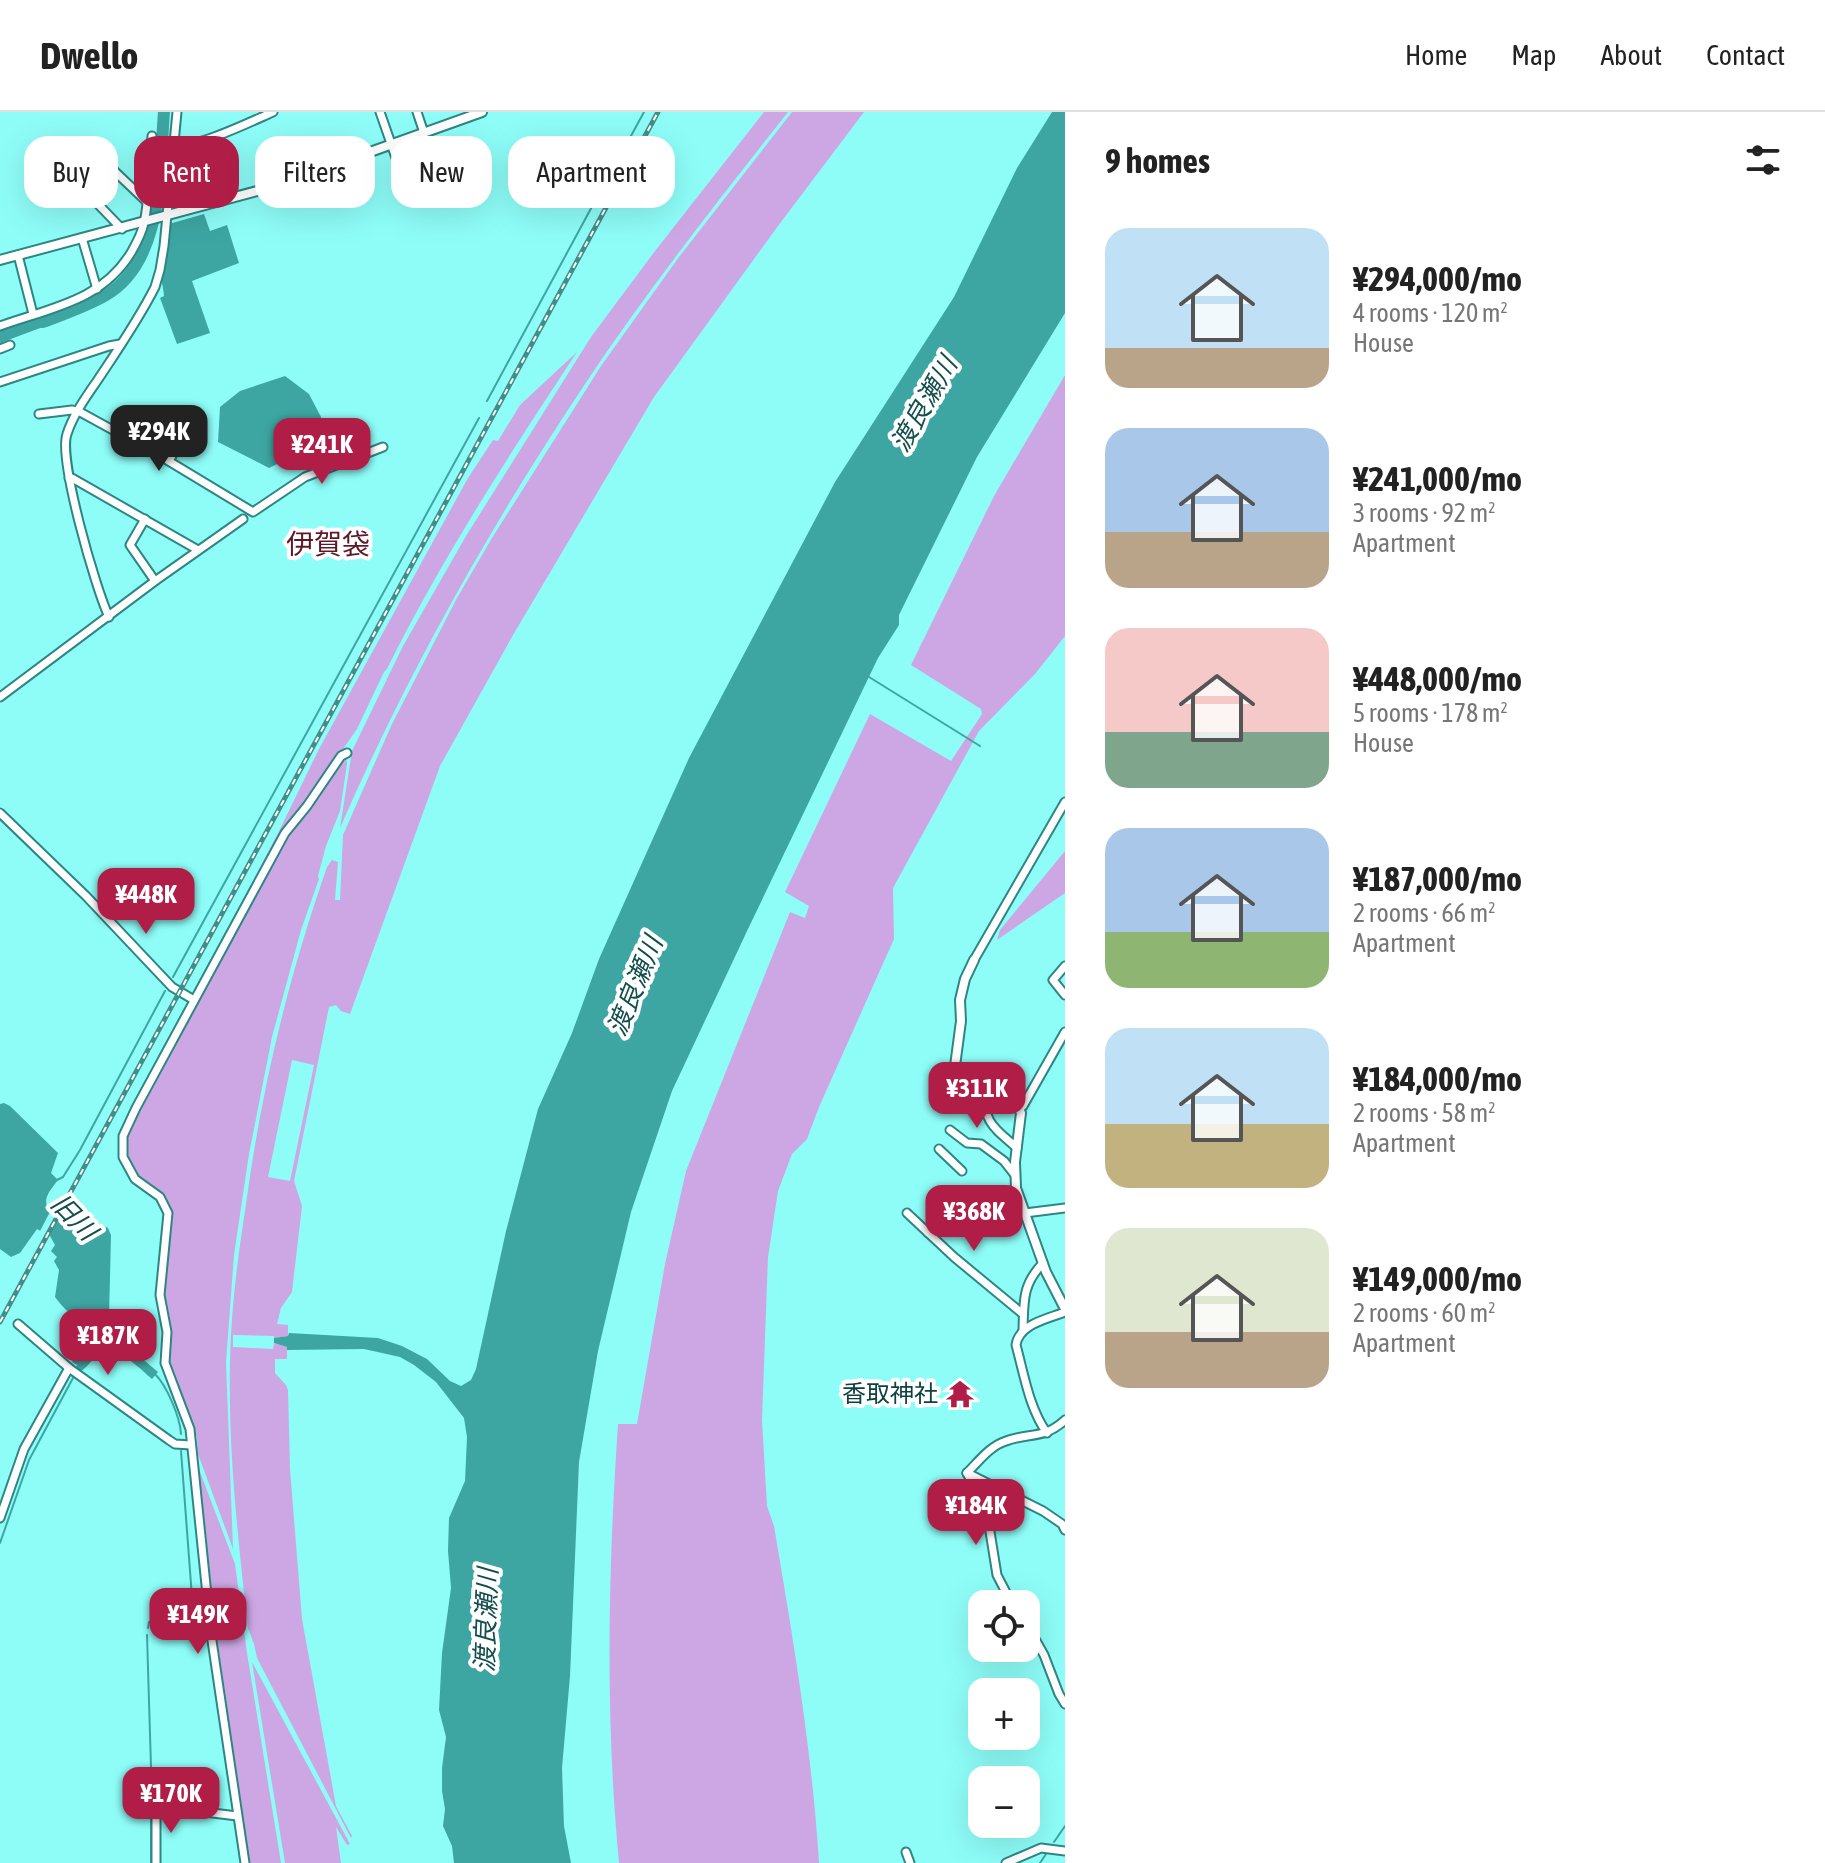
<!DOCTYPE html>
<html lang="en">
<head>
<meta charset="utf-8">
<style>
  :root { --surface:#fff; --page:#f6f6f6; --text:#222; --muted:#767676; --line:#e0e0e0; --accent:#b01e47 }
  body { margin:0; font-family:"Asap Condensed","Noto Sans JP",sans-serif; background:var(--page); color:var(--text); height:100vh; display:flex; flex-direction:column; font-size:30px; white-space:nowrap }
  * { box-sizing:border-box; margin:0 }
  p { font-size:26px; color:var(--muted) }
  .icon { flex:none; width:44px; height:44px; fill:none; stroke:currentColor; stroke-width:2; stroke-linecap:round; stroke-linejoin:round }
  .map { position:relative; flex:1; overflow:hidden }
  .drawer { display:flex; flex-direction:column; background:var(--surface); width:760px }
  .drawer>* { flex:none }
  .hud { position:absolute; left:24px; top:24px; width:760px; height:72px; display:flex; gap:16px }
  .fabs { position:absolute; left:968px; top:1478px; display:grid; gap:16px }
  .fabs a { display:grid; place-items:center; width:72px; height:72px; border-radius:16px; background:var(--surface); box-shadow:0 8px 32px #0002; font-size:40px }
  .price { position:absolute; translate:-50% -68px; padding:0 18px; border-radius:16px; background:var(--accent); color:#fff; font-size:26px; line-height:52px; filter:drop-shadow(0 2px 4px #0008) }
  .price::after { content:''; position:absolute; left:50%; top:48px; width:24px; height:18px; margin-left:-12px; background:inherit; clip-path:polygon(0 0,100% 0,50% 100%) }
  .price.active { background:#222; color:#fff }
  ul { padding:0; list-style:none }
  li { display:flex; align-items:center; gap:24px; height:200px; padding:0 40px }
  li span { display:grid; place-items:center; flex:none; width:224px; height:160px; border-radius:24px; color:#555 }
  li>.icon { margin-inline-start:auto }
  span .icon { width:96px; height:96px; fill:#fffc; stroke-width:1 }
  li b { font-size:34px }
  h2 { display:flex; justify-content:space-between; align-items:center; height:96px; padding:0 40px; font-size:34px }
  .chip { padding:0 28px; border-radius:24px; background:var(--surface); box-shadow:0 8px 32px #0002; font-size:28px; line-height:72px }
  .chip.active { background:var(--accent); color:#fff }
  header { display:flex; align-items:center; gap:48px; box-sizing:border-box; height:112px; padding:0 40px; background:var(--surface); border-bottom:2px solid var(--line) }
  header strong { font-size:38px }
  nav { display:flex; gap:44px; margin-inline-start:auto; font-size:28px }
  main { display:flex; flex:1; min-height:0 }
  .map>svg:first-child { display:block }
  .green { fill:#cca7e4; fill-rule:evenodd }
  .water { fill:#3da6a2 }
  .pier { fill:#8efdf8 }
  .lines { fill:none; stroke-linecap:round; stroke-linejoin:round }
  .stream { stroke:#3da6a2; stroke-width:2 }
  .river { stroke:#3da6a2; stroke-width:12 }
  .minor-casing { stroke:#2e8683; stroke-width:11 }
  .tertiary-casing { stroke:#2e8683; stroke-width:12 }
  .minor { stroke:#fff; stroke-width:7 }
  .tertiary { stroke:#fff; stroke-width:8 }
  .rail-casing { stroke:#428d8a; stroke-width:5 }
  .rail { stroke:#fff; stroke-width:2; stroke-dasharray:6; stroke-linecap:butt }
  .labels { text-anchor:middle; stroke-width:8; stroke-linejoin:round; paint-order:stroke }
  .poi-label { font-size:24px; fill:#0f413f; stroke:#fff; text-anchor:end }
  .water-label { font-size:26px; font-style:italic; fill:#114e4c; stroke:#fff }
  .quarter-label { font-size:28px; fill:#5e1928; stroke:#fff }
</style>
</head>
<body>
<header>
<strong>Dwello</strong>
<nav><a>Home</a><a>Map</a><a>About</a><a>Contact</a></nav>
</header>
<main>
<div class="map">
<svg width="1065" height="1751" viewBox="0 0 1065 1751">
  <rect width="100%" height="100%" fill="#8efdf8"/>
  <g class="green">
    <path d="M764,0H788C718,89 648,177 585,272C491,413 408,560 340,716L352,639L403,534L466,424L591,225L655,139Z"/>
    <path d="M792,0H864L778,114L654,285L513,523L440,654L350,902L341,899L336,893L329,895L294,1069L302,1094L292,1180L281,1196L277,1212L288,1213V1224L274,1226V1224L233,1223V1235L273,1237L274,1231L287,1235V1247H275V1261L286,1273L288,1278L290,1357L302,1507L336,1694L352,1724L351,1726L257,1546L254,1532L248,1516C238,1428 228,1338 230,1249C231,1196 238,1144 246,1092C262,974 288,867 327,755L332,748L338,750L335,788H340L343,723L392,612L457,486L492,426L601,254L679,145ZM292,948L314,953L290,1069L268,1065Z"/>
    <path d="M577,240C509,343 442,446 387,557L384,560L357,617L306,690L249,780L245,784L279,719L319,637L468,366L493,328L498,329L520,293Z"/>
    <path d="M1065,263V524L1035,562L979,619L893,776L894,827L819,995L807,1027L792,1042L778,1079L768,1145L762,1308L767,1394L774,1414C793,1526 812,1638 819,1751H619C605,1603 608,1461 618,1312H637L665,1152L686,1059L790,800L805,806L809,794L785,780L870,602L951,649L982,602L981,597L911,553L994,384Z"/>
    <polygon points="346,645 347,652 340,699 326,734 318,764 319,767 301,818 272,925 249,1042 234,1143 226,1250 233,1437 198,1342 197,1325 170,1251 170,1221 164,1190 163,1176 172,1102 163,1082 145,1070 136,1062 129,1048 126,1027 134,1008 283,729 342,646"/>
    <polygon points="1065,739 1065,781 997,828 1000,818"/>
    <polygon points="194,1344 235,1452 247,1541 281,1751 247,1751 214,1528"/>
    <polygon points="252,1550 350,1732 347,1733 336,1715 341,1751 285,1751"/>
  </g>
  <g class="water">
    <polygon points="1052,0 1065,0 1065,201 977,345 899,503 899,513 878,546 748,817 672,979 631,1100 598,1239 579,1350 570,1564 562,1656 564,1714 571,1751 454,1751 452,1734 443,1714 445,1697 442,1679 442,1656 446,1625 439,1598 442,1541 451,1476 448,1439 449,1406 465,1369 467,1325 464,1306 436,1270 414,1253 400,1245 364,1237 287,1238 287,1235 274,1231 274,1226 288,1224 289,1221 378,1226 402,1234 427,1247 450,1269 461,1274 471,1268 476,1257 506,1119 538,997 572,921 599,847 689,646 835,370 954,185 1017,56"/>
    <path d="M204,102L210,119L227,113L239,151L192,169L210,221L177,232L160,186L164,184C164,178 161,171 162,165C164,147 167,130 169,112Z"/>
    <polygon points="53,200 59,209 0,231 0,219"/>
    <polygon points="285,264 309,282 321,305 322,319 310,336 269,356 218,330 220,295 240,279"/>
    <path d="M4,991L10,994L58,1041L51,1061L58,1068C49,1080 38,1091 55,1102C63,1106 58,1105 67,1105L71,1098L108,1116L111,1123L109,1207C114,1223 130,1220 145,1221V1225L132,1228V1233L141,1241L139,1244L158,1260L152,1267C139,1256 119,1234 100,1242C94,1244 88,1255 81,1259L76,1256L77,1253L72,1250C101,1203 78,1218 55,1185L59,1158L54,1149L57,1145L51,1139L55,1133L50,1124L37,1117L20,1141L11,1145L0,1137V992Z"/>
  </g>
  <polygon class="pier" points="52,1096 61,1101 48,1125 39,1121"/>
  <g class="lines">
    <g class="stream">
      <polyline points="600,81 644,0"/>
      <polyline points="487,289 595,89"/>
      <polyline points="869,565 980,634"/>
      <polyline points="173,865 479,306"/>
      <polyline points="57,1068 63,1065 80,1038 165,879"/>
      <path d="M155,1262C167,1274 180,1305 181,1322"/>
      <polyline points="0,1431 29,1348 73,1266"/>
      <polyline points="148,1516 149,1510 192,1516 194,1512 181,1339"/>
      <polyline points="147,1523 152,1688"/>
      <polyline points="1054,1730 1065,1714"/>
      <polyline points="151,1751 151,1695"/>
      <polyline points="1040,1751 1046,1742"/>
    </g>
    <path class="river" d="M43,210C64,202 87,194 106,183C164,149 159,59 164,0"/>
    <defs>
      <g id="minor">
        <polyline points="380,0 410,86"/>
        <polyline points="417,0 424,21"/>
        <polyline points="87,33 146,89"/>
        <path d="M173,34C197,36 250,10 273,0"/>
        <polyline points="64,57 122,117"/>
        <polyline points="82,126 97,177"/>
        <polyline points="18,143 33,202"/>
        <path d="M0,214C50,196 103,189 132,139C137,130 142,121 144,111C150,84 149,51 152,24"/>
        <polyline points="0,237 10,233"/>
        <polyline points="0,270 109,234 120,232"/>
        <polyline points="39,302 72,298 80,300 162,345 253,400 305,365 383,335"/>
        <polyline points="169,349 197,300"/>
        <polyline points="69,366 72,366 198,438"/>
        <polyline points="145,407 130,433 155,469"/>
        <path d="M109,505C96,478 58,347 67,322C73,303 86,285 97,269C117,239 139,207 155,175L160,158L164,134L177,0"/>
        <polyline points="0,585 155,469 243,407"/>
        <polyline points="0,701 86,784 172,875 194,888"/>
        <polyline points="974,848 1065,690"/>
        <polyline points="1065,854 1053,868 1065,883"/>
        <path d="M983,977C985,1012 992,1014 1017,1036"/>
        <polyline points="1019,997 1023,994 1065,920"/>
        <polyline points="950,1018 967,1031 981,1032 1004,1049 1015,1063"/>
        <polyline points="939,1037 962,1059"/>
        <polyline points="907,1101 954,1145 1023,1202"/>
        <polyline points="1025,1101 1065,1096"/>
        <polyline points="928,1121 949,1098"/>
        <polyline points="18,1212 69,1256 169,1328 175,1332 191,1333"/>
        <path d="M1023,1217C1024,1189 1022,1173 1043,1151"/>
        <path d="M1047,1321C1029,1296 1024,1262 1016,1233C1019,1212 1047,1207 1065,1200"/>
        <polyline points="967,1361 987,1401 997,1463 1012,1492"/>
        <polyline points="967,1361 1043,1399 1062,1412 1065,1418"/>
        <path d="M967,1361C979,1349 990,1334 1006,1329C1030,1320 1043,1328 1065,1308"/>
        <polyline points="0,1406 24,1337 69,1256"/>
        <polyline points="1026,1511 1044,1543 1059,1582 1065,1592"/>
        <polyline points="906,1740 910,1751"/>
        <polyline points="156,1751 156,1694 237,1704"/>
        <polyline points="245,1751 211,1522 190,1317 165,1251 167,1220 160,1183 168,1101 160,1085 135,1067 123,1045 123,1024 136,996 285,721 307,694 341,644 347,641"/>
        <polyline points="1006,1751 1041,1736 1065,1739"/>
      </g>
      <g id="tertiary">
        <polyline points="0,148 272,75 482,0"/>
        <path d="M974,848L965,867L960,888L961,909L955,954C965,974 1001,984 1019,997L1021,1001L1015,1050L1016,1076L1046,1160L1065,1197"/>
      </g>
    </defs>
    <use href="#minor" class="minor-casing"/>
    <use href="#tertiary" class="tertiary-casing"/>
    <use href="#minor" class="minor"/>
    <use href="#tertiary" class="tertiary"/>
    <defs>
      <polyline id="rail" points="0,1210 658,0"/>
    </defs>
    <use href="#rail" class="rail-casing"/>
    <use href="#rail" class="rail"/>
  </g>
  <defs>
    <symbol id="temple-bare" viewBox="-9 -9 18 18"><path d="M0-6L5-2H3V0L6.5 2.5H4V6H1.5V3h-3V6H-4V2.5H-6.5L-3 0V-2H-5Z" fill="#b01e47" stroke="#fff" stroke-width="2.5" paint-order="stroke"/></symbol>
  </defs>
  <g fill-rule="evenodd">
    <use href="#temple-bare" x="940" y="1262" width="40" height="40"/>
  </g>
  <g class="labels">
    <g class="poi-label">
      <text x="938" y="1290">香取神社</text>
    </g>
    <g class="water-label">
      <text transform="translate(924 292) rotate(-60)" y="9">渡良瀬川</text>
      <text transform="translate(635 874) rotate(-68)" y="9">渡良瀬川</text>
      <text transform="translate(74 1105) rotate(46)" y="9">旧川</text>
      <text transform="translate(486 1508) rotate(-88)" y="9">渡良瀬川</text>
    </g>
    <g class="quarter-label">
      <text x="328" y="442">伊賀袋</text>
    </g>
  </g>
</svg>
<div class="fabs">
<a><svg class="icon" aria-label="locate" viewBox="0 0 24 24"><circle cx="12" cy="12" r="6"/><path d="M12 2v4M12 18v4M2 12h4M18 12h4"/></svg></a>
<a>+</a>
<a>−</a>
</div>
<b class="price active" style="left:159px;top:361px">¥294K</b>
<b class="price" style="left:322px;top:374px">¥241K</b>
<b class="price" style="left:146px;top:824px">¥448K</b>
<b class="price" style="left:977px;top:1018px">¥311K</b>
<b class="price" style="left:974px;top:1141px">¥368K</b>
<b class="price" style="left:108px;top:1265px">¥187K</b>
<b class="price" style="left:976px;top:1435px">¥184K</b>
<b class="price" style="left:198px;top:1544px">¥149K</b>
<b class="price" style="left:171px;top:1723px">¥170K</b>
<div class="hud">
<a class="chip">Buy</a>
<a class="chip active">Rent</a>
<a class="chip">Filters</a>
<a class="chip">New</a>
<a class="chip">Apartment</a>
</div>
</div>
<section class="drawer">
<h2>9 homes<svg class="icon" aria-label="filters" viewBox="0 0 24 24"><path d="M4 7h16M4 17h16"/><circle cx="9" cy="7" r="2"/><circle cx="15" cy="17" r="2"/></svg></h2>
<ul>
<li><span style="background:linear-gradient(#bfe0f5 75%,#b9a48a 0)"><svg class="icon" aria-label="home" viewBox="0 0 24 24"><path d="M3 11l9-7 9 7M6 9v11h12V9"/></svg></span><div><b>¥294,000/mo</b><p>4 rooms · 120 m²</p><p>House</p></div></li>
<li><span style="background:linear-gradient(#a9c7e8 65%,#b9a48a 0)"><svg class="icon" aria-label="home" viewBox="0 0 24 24"><path d="M3 11l9-7 9 7M6 9v11h12V9"/></svg></span><div><b>¥241,000/mo</b><p>3 rooms · 92 m²</p><p>Apartment</p></div></li>
<li><span style="background:linear-gradient(#f6c9c9 65%,#7fa58c 0)"><svg class="icon" aria-label="home" viewBox="0 0 24 24"><path d="M3 11l9-7 9 7M6 9v11h12V9"/></svg></span><div><b>¥448,000/mo</b><p>5 rooms · 178 m²</p><p>House</p></div></li>
<li><span style="background:linear-gradient(#a9c7e8 65%,#8fb573 0)"><svg class="icon" aria-label="home" viewBox="0 0 24 24"><path d="M3 11l9-7 9 7M6 9v11h12V9"/></svg></span><div><b>¥187,000/mo</b><p>2 rooms · 66 m²</p><p>Apartment</p></div></li>
<li><span style="background:linear-gradient(#bfe0f5 60%,#c2b280 0)"><svg class="icon" aria-label="home" viewBox="0 0 24 24"><path d="M3 11l9-7 9 7M6 9v11h12V9"/></svg></span><div><b>¥184,000/mo</b><p>2 rooms · 58 m²</p><p>Apartment</p></div></li>
<li><span style="background:linear-gradient(#dfe7d0 65%,#b9a48a 0)"><svg class="icon" aria-label="home" viewBox="0 0 24 24"><path d="M3 11l9-7 9 7M6 9v11h12V9"/></svg></span><div><b>¥149,000/mo</b><p>2 rooms · 60 m²</p><p>Apartment</p></div></li>
</ul>
</section>
</main>
</body>
</html>
